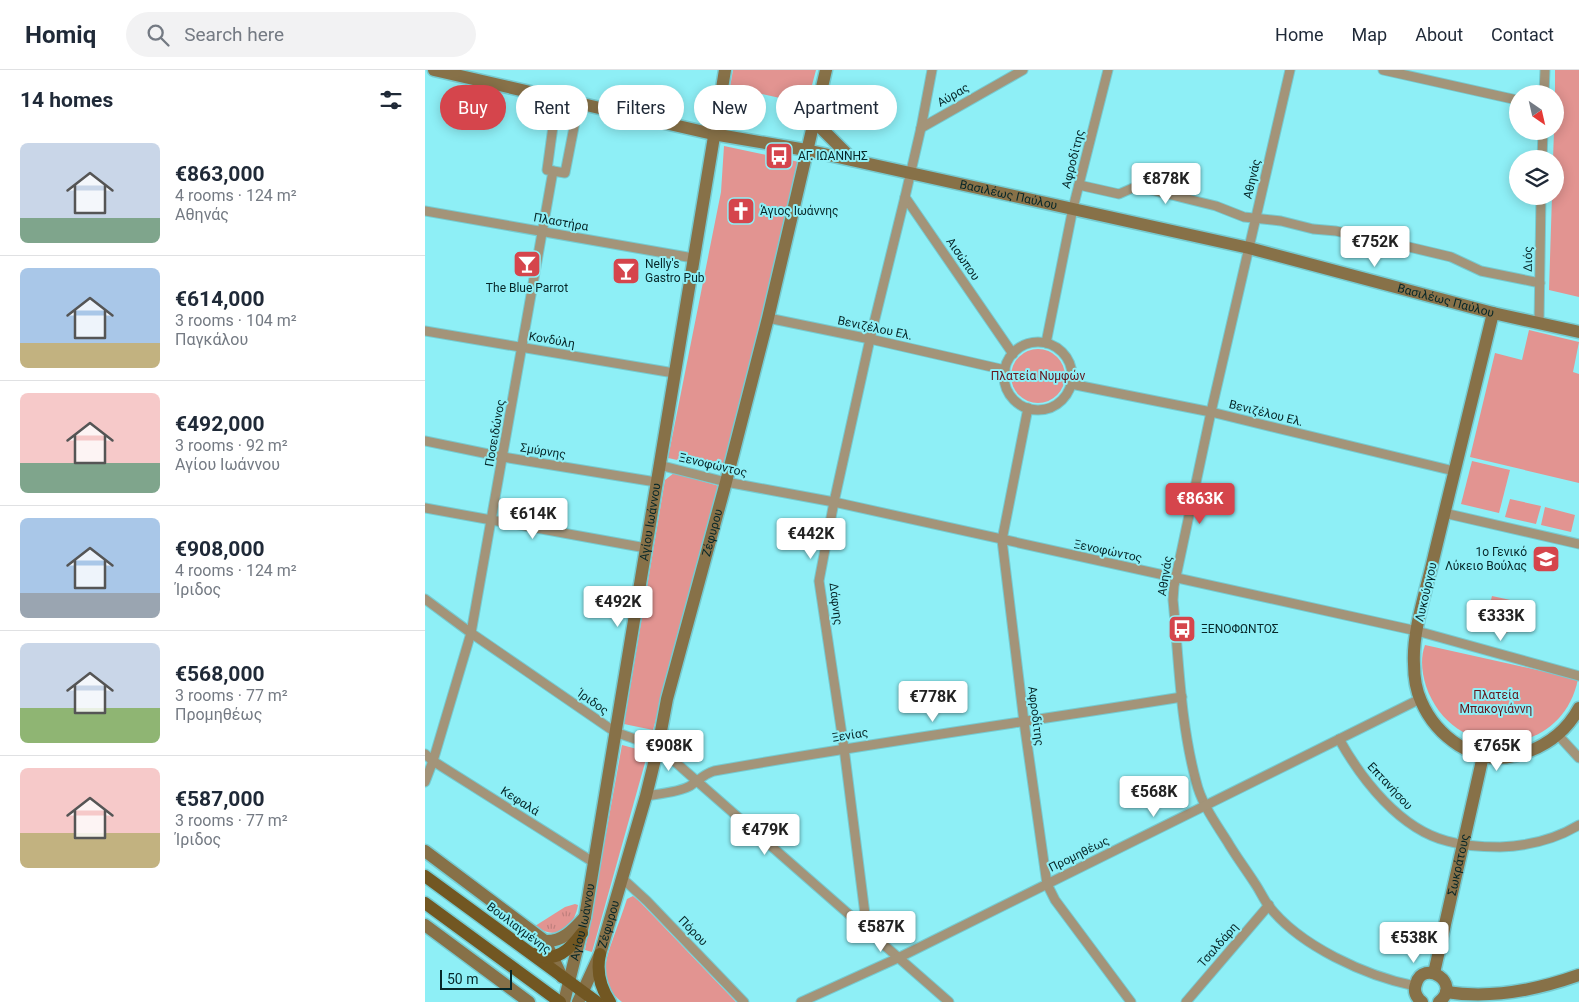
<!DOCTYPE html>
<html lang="en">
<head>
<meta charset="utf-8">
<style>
  :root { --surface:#fff; --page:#f2f2f3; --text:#1f2937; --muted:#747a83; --line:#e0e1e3; --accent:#d5454c }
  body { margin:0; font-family:Roboto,sans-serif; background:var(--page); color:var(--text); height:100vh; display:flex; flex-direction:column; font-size:19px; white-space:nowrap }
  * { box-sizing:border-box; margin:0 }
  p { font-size:16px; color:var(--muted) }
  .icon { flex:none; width:28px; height:28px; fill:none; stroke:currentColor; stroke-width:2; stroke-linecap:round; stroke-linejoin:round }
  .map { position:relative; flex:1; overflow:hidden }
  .drawer { display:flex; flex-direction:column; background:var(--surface); width:425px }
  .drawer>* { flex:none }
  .banner { position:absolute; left:15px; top:15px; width:475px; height:45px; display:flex; gap:10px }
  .needle { width:32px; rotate:146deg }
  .buttons { position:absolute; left:1084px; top:15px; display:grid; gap:10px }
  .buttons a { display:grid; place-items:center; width:55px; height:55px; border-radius:50%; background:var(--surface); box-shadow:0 2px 12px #0003; font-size:25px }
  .scale { position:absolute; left:15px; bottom:12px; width:72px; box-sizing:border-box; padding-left:5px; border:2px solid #062628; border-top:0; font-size:14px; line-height:18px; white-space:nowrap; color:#062628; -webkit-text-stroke:4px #8eeff6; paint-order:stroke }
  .price { position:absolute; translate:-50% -42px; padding:0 11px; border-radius:5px; background:#fff; color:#222; font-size:16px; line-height:32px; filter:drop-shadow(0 1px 2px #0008) }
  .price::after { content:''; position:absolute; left:50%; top:30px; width:15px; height:11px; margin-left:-8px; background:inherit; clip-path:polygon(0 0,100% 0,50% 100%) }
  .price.on { background:var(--accent); color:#fff }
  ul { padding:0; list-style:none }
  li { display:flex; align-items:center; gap:15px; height:125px; padding:0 20px }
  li+li { border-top:1px solid var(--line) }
  li span { display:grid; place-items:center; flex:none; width:140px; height:100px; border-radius:8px; color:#555 }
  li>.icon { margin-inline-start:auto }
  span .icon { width:60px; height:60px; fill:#fffc; stroke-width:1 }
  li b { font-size:21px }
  h2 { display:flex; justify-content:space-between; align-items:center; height:60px; padding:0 20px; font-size:21px }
  .chip { padding:0 18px; border-radius:22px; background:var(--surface); box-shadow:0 2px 12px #0003; font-size:18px; line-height:45px }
  .chip.on { background:var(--accent); color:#fff }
  header { display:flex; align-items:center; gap:30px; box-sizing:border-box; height:70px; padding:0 25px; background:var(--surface); border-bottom:1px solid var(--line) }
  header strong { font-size:24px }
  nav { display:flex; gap:28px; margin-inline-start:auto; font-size:18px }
  .search { width:350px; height:45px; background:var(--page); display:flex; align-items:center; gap:12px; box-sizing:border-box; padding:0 18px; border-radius:28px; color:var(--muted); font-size:19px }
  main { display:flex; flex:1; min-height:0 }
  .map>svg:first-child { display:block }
  .grass { fill:url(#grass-tufts) }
  .green { fill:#e29491 }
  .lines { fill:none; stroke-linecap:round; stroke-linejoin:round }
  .street-casing { stroke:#76cbd1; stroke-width:11 }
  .secondary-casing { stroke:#76cbd1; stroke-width:15 }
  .primary-casing { stroke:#76cbd1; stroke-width:15 }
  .street { stroke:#a39479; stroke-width:9 }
  .secondary { stroke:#877148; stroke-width:12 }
  .primary { stroke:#725722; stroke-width:12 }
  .labels { text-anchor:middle; stroke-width:4; stroke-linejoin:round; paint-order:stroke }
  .street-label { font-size:12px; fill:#062628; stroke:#8eeff6 }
  .poi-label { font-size:12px; fill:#062628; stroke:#8eeff6; text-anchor:start }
  .park-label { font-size:12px; fill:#64151b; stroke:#8eeff6 }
</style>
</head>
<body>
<header>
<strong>Homiq</strong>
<div class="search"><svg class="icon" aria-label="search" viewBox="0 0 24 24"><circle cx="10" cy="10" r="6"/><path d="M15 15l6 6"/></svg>Search here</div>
<nav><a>Home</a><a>Map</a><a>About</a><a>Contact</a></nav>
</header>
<main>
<section class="drawer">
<h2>14 homes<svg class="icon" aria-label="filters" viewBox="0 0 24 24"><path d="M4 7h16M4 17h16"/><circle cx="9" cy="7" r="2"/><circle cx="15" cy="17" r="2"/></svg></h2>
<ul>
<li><span style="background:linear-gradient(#c9d6e8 75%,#7fa58c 0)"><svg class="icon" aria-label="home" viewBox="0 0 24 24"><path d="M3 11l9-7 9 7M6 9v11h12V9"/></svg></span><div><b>€863,000</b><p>4 rooms · 124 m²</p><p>Αθηνάς</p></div></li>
<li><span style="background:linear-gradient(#a9c7e8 75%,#c2b280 0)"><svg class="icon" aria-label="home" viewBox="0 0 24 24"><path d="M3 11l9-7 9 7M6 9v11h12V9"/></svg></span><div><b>€614,000</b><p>3 rooms · 104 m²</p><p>Παγκάλου</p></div></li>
<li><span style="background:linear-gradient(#f6c9c9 70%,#7fa58c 0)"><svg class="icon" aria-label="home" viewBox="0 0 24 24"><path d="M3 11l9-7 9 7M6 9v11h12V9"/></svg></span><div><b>€492,000</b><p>3 rooms · 92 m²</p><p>Αγίου Ιωάννου</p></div></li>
<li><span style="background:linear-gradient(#a9c7e8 75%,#9aa5b1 0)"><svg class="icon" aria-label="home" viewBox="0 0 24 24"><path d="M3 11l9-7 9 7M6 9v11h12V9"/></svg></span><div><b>€908,000</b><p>4 rooms · 124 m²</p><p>Ίριδος</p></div></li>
<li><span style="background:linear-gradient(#c9d6e8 65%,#8fb573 0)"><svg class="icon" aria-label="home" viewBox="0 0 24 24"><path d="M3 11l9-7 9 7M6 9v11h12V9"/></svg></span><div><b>€568,000</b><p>3 rooms · 77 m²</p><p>Προμηθέως</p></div></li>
<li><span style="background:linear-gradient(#f6c9c9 65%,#c2b280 0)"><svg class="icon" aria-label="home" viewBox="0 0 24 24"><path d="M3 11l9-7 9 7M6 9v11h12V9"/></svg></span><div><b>€587,000</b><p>3 rooms · 77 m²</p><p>Ίριδος</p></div></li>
</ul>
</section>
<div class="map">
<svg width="1154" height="932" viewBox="0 0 1154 932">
  <defs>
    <pattern id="grass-tufts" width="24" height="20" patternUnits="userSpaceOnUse" patternTransform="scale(1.25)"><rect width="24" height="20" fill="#e29491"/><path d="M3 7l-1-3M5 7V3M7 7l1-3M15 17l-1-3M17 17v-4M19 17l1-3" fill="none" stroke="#c07f7d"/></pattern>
  </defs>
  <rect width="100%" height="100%" fill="#8eeff6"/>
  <path class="grass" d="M150,834L153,835C148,860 133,871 110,856L140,837Z"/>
  <g class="green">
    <polygon points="308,0 391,0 382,34 305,17"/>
    <polygon points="1130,0 1154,0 1154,227 1124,220 1127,126 1130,126 1130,89 1128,89 1129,61 1130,61"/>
    <polygon points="299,76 374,92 299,400 243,388 296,122"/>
    <polygon points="1104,260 1154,272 1148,302 1154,304 1154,413 1045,387 1070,283 1097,290"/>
    <circle cx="613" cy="306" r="27"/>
    <polygon points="1047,391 1085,400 1074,443 1036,434"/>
    <polygon points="249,403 294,416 228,660 199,654 240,410"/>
    <polygon points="1085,429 1116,436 1111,454 1080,447"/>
    <polygon points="1120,437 1150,445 1146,462 1116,455"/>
    <polygon points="1067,526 1090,531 1082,563 1059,558"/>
    <path d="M1000,575L1153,609C1137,690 1028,695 1001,616C997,603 995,588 1000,575Z"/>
    <polygon points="197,675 223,682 167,882 160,880"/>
    <path d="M208,826L215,832L311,932H197C172,913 180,891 189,866C193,854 198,842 202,829Z"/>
  </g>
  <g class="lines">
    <defs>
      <g id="street">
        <polyline points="507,0 496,58 480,127 588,284"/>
        <path d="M865,0L786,342L749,516L748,530C754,590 755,652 771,711C776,733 790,752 802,771C810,785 820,798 829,812C834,819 838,828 843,835C874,876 941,906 990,916"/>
        <polyline points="958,0 1092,30"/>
        <polyline points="1119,24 1120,0"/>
        <polyline points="496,58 598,0"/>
        <polyline points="1117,89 1118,61"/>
        <polyline points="128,101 140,103 151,47 130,42"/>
        <polyline points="654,115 694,124 710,117 714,117 791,136 819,147 856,151 888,159 911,161 984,177 1026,187 1056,201 1115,213"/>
        <polyline points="0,141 268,188"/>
        <polyline points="343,248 445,269 580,300"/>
        <polyline points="1114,253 1116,126"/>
        <polyline points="0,261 249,303"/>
        <circle cx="613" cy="306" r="34"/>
        <polyline points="621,273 648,138 683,0"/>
        <polyline points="646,314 786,342 1029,401"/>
        <polyline points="603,338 577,470 599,652 622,814 630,830 706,932"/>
        <polyline points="0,371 78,387 231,412"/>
        <polyline points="234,395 301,412 409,432 992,561 1154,606"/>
        <polyline points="0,438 221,478"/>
        <polyline points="1019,443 1154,474"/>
        <polyline points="0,529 46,563 190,662 233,677 524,932"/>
        <polyline points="1133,665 1154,688"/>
        <path d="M914,669C937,710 975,759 1022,771C1039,776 1057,777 1075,777C1103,776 1129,770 1154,755"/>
        <polyline points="0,684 8,691 168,792"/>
        <polyline points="0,712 8,691 46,563 128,101 122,100 130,42 140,30"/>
        <path d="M221,726C233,724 255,722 265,716C274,710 279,704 289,701C445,673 601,652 757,627"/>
        <polyline points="198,809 222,831 319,932"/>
        <polyline points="442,860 419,678 394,511 409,432 445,269 480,127"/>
        <polyline points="376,932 473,888 995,629"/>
        <polyline points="761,932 844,835"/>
      </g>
      <g id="secondary">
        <path id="s1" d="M9,0L288,64L381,80L824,178L1068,243L1154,262"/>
        <polyline points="389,48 392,54 428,90"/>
        <path d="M1068,243C1048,324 1028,405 1009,486C1002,518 987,561 989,594C989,606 991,620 996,631C1011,666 1051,696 1089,686C1117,679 1140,664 1154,638"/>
        <polyline points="0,781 120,871 137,907"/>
        <polyline points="0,855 104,932"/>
        <path d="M120,871C138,872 149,859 160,847"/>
        <path id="s2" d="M1009,903L1058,686"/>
        <path d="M1021,922C1065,929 1112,920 1154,905"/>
        <path id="s3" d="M139,932L160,847L300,0"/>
        <path id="s4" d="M153,932L175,884L221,726L233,677L242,629L301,412L343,248L401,0"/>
        <path d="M997,932C992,928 988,922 991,914C998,888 1038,913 1014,932"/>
      </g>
      <g id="primary">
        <polyline points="0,806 172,932"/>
        <polyline points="0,833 135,932"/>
        <path d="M109,884C131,894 145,879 157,863"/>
        <path d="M175,884C171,902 175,917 185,932"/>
      </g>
    </defs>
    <use href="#street" class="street-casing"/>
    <use href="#secondary" class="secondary-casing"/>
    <use href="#primary" class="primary-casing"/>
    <use href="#street" class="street"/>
    <use href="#secondary" class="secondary"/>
    <use href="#primary" class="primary"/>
  </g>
  <defs>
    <symbol id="bus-square" viewBox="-11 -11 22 22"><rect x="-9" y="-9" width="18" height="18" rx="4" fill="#d5454c" stroke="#8eeff6"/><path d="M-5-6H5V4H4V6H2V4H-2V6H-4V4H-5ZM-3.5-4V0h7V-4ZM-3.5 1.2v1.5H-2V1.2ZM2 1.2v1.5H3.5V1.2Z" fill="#fff"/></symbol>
    <symbol id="church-square" viewBox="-11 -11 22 22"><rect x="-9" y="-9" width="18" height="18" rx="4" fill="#d5454c" stroke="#8eeff6"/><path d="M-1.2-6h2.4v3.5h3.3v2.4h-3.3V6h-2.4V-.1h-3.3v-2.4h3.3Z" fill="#fff"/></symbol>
    <symbol id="bar-square" viewBox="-11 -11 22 22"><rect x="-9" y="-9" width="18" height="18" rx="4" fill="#d5454c" stroke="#8eeff6"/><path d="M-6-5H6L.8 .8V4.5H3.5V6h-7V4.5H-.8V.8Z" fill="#fff"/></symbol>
    <symbol id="school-square" viewBox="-11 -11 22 22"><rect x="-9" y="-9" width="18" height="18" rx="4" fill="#d5454c" stroke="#8eeff6"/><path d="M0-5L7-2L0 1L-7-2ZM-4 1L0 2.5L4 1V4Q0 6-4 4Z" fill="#fff"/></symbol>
  </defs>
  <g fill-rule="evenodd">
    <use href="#bus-square" x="338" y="70" width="32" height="32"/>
    <use href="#church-square" x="300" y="125" width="32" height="32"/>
    <use href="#bar-square" x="86" y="178" width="32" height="32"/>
    <use href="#bar-square" x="185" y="185" width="32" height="32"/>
    <use href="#school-square" x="1105" y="473" width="32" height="32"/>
    <use href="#bus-square" x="741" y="543" width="32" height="32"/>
  </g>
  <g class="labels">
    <g class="street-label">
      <text transform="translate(528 25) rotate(-30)" y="4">Αύρας</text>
      <text transform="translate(648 89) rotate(-76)" y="4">Αφροδίτης</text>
      <text transform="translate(827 109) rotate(-77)" y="4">Αθηνάς</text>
      <text dy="4" stroke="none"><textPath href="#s1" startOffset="588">Βασιλέως Παύλου</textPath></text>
      <text transform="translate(136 152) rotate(10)" y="4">Πλαστήρα</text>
      <text transform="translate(538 189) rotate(55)" y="4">Αισώπου</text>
      <text transform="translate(1103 189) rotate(-89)" y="4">Διός</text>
      <text dy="4" stroke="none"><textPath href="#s1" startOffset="1038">Βασιλέως Παύλου</textPath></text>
      <text transform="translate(450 258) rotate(12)" y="4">Βενιζέλου Ελ.</text>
      <text transform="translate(127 270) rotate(10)" y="4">Κονδύλη</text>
      <text transform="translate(841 343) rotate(14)" y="4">Βενιζέλου Ελ.</text>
      <text transform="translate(70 363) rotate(-80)" y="4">Ποσειδώνος</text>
      <text transform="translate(118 381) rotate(9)" y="4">Σμύρνης</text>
      <text transform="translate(288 395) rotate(13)" y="4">Ξενοφώντος</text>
      <text dy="4" stroke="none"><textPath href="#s3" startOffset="488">Αγίου Ιωάννου</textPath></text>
      <text dy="4" stroke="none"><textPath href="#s4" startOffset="489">Ζέφυρου</textPath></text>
      <text transform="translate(683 481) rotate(12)" y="4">Ξενοφώντος</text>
      <text transform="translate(740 506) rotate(-81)" y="4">Αθηνάς</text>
      <text transform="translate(1001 522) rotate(-77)" y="4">Λυκούργου</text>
      <text transform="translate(411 534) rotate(83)" y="4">Δάφνης</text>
      <text transform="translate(168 632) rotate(35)" y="4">Ίριδος</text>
      <text transform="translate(611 646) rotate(83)" y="4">Αφροδίτης</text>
      <text transform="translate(425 665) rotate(-9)" y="4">Ξενίας</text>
      <text transform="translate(965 716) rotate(47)" y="4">Επτανήσου</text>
      <text transform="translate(95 731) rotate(32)" y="4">Κεφαλά</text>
      <text transform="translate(654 784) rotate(-26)" y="4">Προμηθέως</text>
      <text dy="4" stroke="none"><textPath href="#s2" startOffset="111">Σωκράτους</textPath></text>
      <text dy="4" stroke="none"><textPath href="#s3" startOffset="82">Αγίου Ιωάννου</textPath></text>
      <text dy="4" stroke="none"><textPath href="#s4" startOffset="84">Ζέφυρου</textPath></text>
      <text transform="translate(94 858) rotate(37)" y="4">Βουλιαγμένης</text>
      <text transform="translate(268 861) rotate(46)" y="4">Πόρου</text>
      <text transform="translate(793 875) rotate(-49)" y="4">Τσαλδάρη</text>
    </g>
    <g class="poi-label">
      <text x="373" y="90">ΑΓ. ΙΩΑΝΝΗΣ</text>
      <text x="335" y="145">Άγιος Ιωάννης</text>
      <text x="220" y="198">Nelly's<tspan x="220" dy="14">Gastro Pub</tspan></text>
      <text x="102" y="222" text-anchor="middle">The Blue Parrot</text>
      <text x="1102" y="486" text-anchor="end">1ο Γενικό<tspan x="1102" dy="14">Λύκειο Βούλας</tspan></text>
      <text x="776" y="563">ΞΕΝΟΦΩΝΤΟΣ</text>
    </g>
    <g class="park-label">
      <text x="613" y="310">Πλατεία Νυμφών</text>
      <text x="1071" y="629">Πλατεία<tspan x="1071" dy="14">Μπακογιάννη</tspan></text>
    </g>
  </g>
</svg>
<div class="buttons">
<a><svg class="needle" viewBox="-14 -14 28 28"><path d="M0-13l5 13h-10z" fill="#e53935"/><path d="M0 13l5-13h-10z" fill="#747a83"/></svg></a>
<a><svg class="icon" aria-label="layers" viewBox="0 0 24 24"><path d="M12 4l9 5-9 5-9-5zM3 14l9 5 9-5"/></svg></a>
</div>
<div class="scale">50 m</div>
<b class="price" style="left:741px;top:135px">€878K</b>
<b class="price" style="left:950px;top:198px">€752K</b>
<b class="price on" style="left:775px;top:455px">€863K</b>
<b class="price" style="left:108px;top:470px">€614K</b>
<b class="price" style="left:386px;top:490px">€442K</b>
<b class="price" style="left:193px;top:558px">€492K</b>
<b class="price" style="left:1076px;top:572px">€333K</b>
<b class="price" style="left:508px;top:653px">€778K</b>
<b class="price" style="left:244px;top:702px">€908K</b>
<b class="price" style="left:1072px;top:702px">€765K</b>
<b class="price" style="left:729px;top:748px">€568K</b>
<b class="price" style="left:340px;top:786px">€479K</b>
<b class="price" style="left:456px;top:883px">€587K</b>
<b class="price" style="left:989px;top:894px">€538K</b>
<div class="banner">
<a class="chip on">Buy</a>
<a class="chip">Rent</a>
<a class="chip">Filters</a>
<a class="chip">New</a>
<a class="chip">Apartment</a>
</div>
</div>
</main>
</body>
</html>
